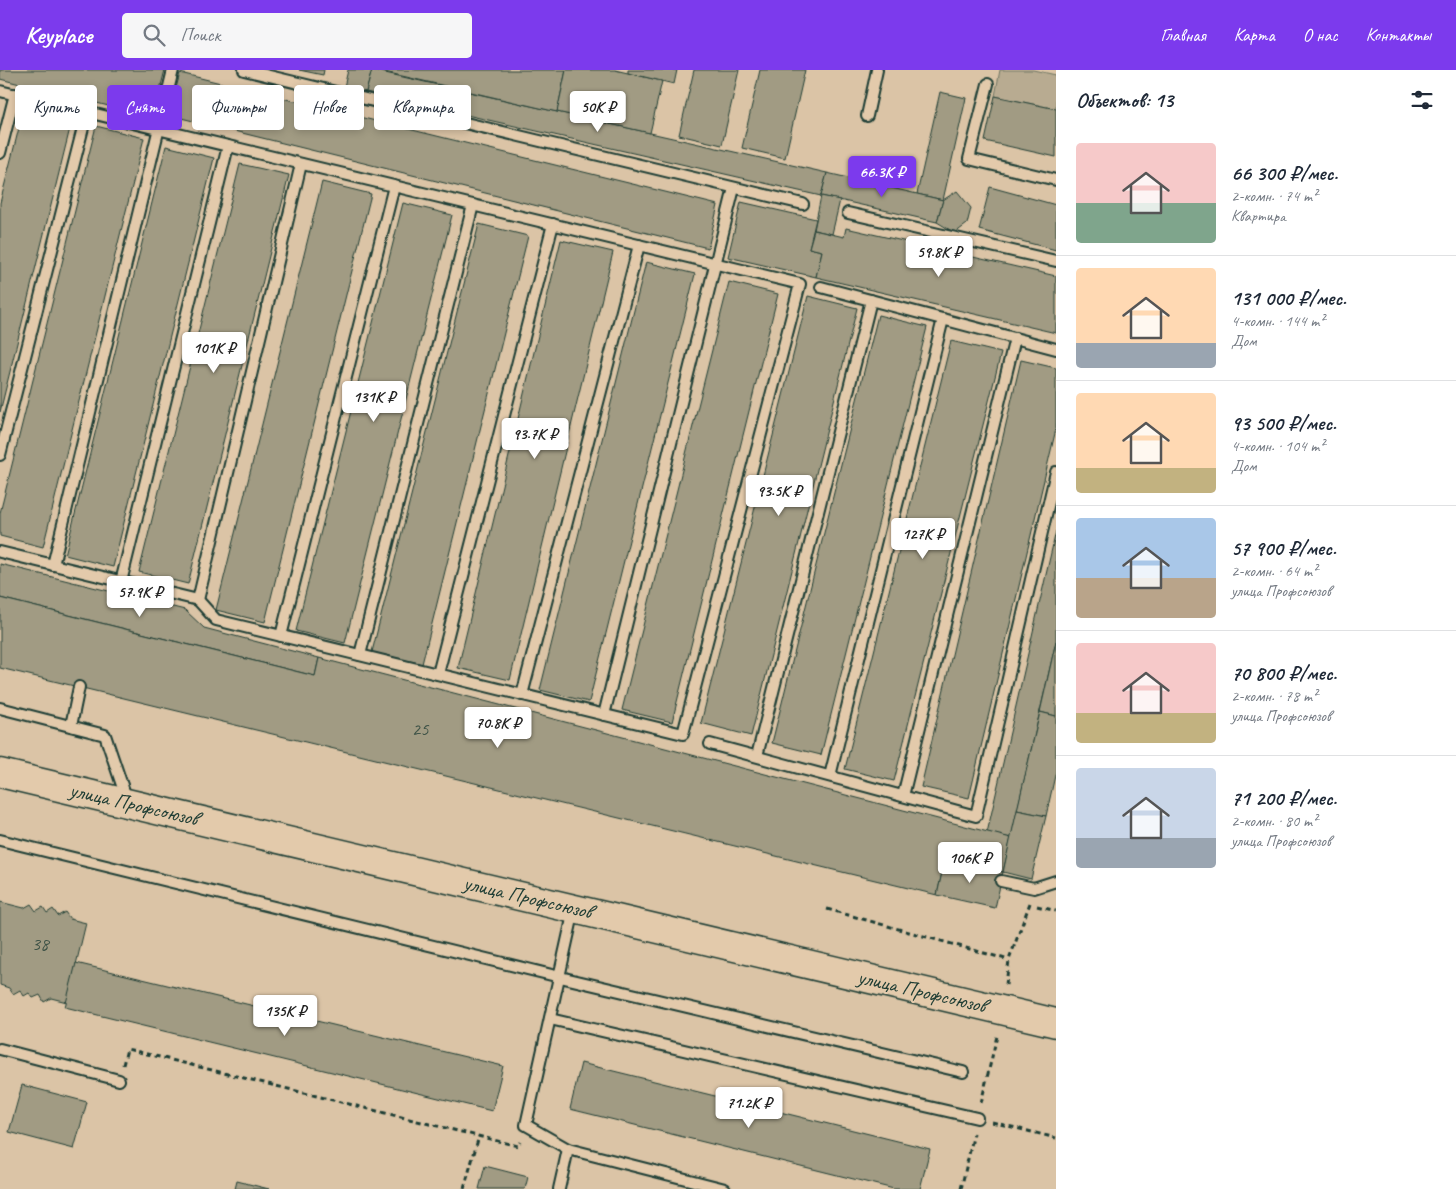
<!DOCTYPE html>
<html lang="ru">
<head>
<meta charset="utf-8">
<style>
  :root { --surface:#fff; --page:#f6f6f7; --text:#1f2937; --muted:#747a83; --line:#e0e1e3; --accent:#7c3aed }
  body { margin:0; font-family:Caveat,sans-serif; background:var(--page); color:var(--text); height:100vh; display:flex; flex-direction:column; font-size:19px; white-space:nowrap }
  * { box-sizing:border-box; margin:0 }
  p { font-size:16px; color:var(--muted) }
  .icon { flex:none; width:28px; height:28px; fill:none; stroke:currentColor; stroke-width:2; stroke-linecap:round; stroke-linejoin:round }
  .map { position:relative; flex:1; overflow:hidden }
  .panel { display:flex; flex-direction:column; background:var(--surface); width:400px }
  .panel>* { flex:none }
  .guide { position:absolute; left:15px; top:15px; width:475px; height:45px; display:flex; gap:10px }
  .price { position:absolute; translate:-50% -42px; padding:0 11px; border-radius:5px; background:#fff; color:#222; font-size:16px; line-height:32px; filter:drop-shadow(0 1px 2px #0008) }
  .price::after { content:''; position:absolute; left:50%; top:30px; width:15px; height:11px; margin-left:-8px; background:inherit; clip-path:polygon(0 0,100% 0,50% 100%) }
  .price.active { background:var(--accent); color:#fff }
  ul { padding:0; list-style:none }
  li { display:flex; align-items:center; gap:15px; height:125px; padding:0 20px }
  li+li { border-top:1px solid var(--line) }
  li span { display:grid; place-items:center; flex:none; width:140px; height:100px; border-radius:5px; color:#555 }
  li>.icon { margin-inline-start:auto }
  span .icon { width:60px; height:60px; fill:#fffc; stroke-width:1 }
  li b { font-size:21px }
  h2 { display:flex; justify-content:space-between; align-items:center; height:60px; padding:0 20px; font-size:21px }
  .tag { padding:0 18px; border-radius:5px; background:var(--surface); box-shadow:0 2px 8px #0003; font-size:18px; line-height:45px }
  .tag.active { background:var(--accent); color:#fff }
  header { display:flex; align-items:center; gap:30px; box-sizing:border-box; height:70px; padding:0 25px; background:var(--accent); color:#fff }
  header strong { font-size:24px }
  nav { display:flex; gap:28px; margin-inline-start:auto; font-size:18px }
  .search { width:350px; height:45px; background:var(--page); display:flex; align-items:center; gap:12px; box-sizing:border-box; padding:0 18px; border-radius:5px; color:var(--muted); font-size:19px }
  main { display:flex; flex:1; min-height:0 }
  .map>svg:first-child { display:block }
  .green { fill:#b8ab91; stroke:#6c7462 }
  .building { fill:#a19b83; stroke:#1f3d34 }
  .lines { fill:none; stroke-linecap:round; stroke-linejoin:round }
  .service-casing { stroke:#1f3d34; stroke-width:14 }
  .secondary-casing { stroke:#1f3d34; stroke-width:31 }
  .path { stroke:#1f3d34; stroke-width:3; stroke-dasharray:5 4; stroke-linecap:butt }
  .service { stroke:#e3caab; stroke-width:10 }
  .secondary { stroke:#e3caab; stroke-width:28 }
  .labels { text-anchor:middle; stroke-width:4; stroke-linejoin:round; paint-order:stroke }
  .number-label { font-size:19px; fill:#405448 }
  .street-label { font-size:21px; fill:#1f3d34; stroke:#e3caab }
</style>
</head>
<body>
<header>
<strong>Keyplace</strong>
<div class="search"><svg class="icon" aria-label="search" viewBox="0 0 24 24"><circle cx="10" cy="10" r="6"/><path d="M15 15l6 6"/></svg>Поиск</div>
<nav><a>Главная</a><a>Карта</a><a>О нас</a><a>Контакты</a></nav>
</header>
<main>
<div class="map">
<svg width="1056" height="1119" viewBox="0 0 1056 1119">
  <rect width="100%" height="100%" fill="#dbc4a6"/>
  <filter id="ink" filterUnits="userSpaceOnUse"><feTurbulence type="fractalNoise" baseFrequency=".02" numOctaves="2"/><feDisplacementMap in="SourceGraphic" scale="10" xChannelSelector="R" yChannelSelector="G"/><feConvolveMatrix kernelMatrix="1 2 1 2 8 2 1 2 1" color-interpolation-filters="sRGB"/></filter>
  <g filter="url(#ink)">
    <polygon class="green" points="1000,0 1033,0 1056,5 1056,39 995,26"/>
    <g class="building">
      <polygon points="0,0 165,0 153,47 0,9"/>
      <polygon points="299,0 324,0 323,5"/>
      <polygon points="348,0 372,0 366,22 344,17"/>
      <polygon points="372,0 827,103 821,126 366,22"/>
      <polygon points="376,0 566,0 557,42"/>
      <polygon points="566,0 615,0 662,11 650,63 557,42"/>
      <polygon points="628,0 677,0 674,14 628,3"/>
      <polygon points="694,0 739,0 722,75 679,65"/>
      <polygon points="760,0 805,0 785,88 742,78"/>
      <polygon points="180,3 718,135 708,178 169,45"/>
      <polygon points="940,22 966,28 943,130 917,124"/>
      <polygon points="995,26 1056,39 1056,87 985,71"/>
      <polygon points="24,38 72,50 0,342 0,133"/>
      <polygon points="96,56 144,68 43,477 0,466 0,443"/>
      <polygon points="166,76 214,88 113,497 65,485"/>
      <polygon points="240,94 289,105 188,514 139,502"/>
      <polygon points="827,103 943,130 937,152 821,126"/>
      <polygon points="322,112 371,124 265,552 216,540"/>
      <polygon points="990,117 1056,135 1056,180 979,160"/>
      <polygon points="957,121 971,138 967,154 955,163 937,152 943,130"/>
      <polygon points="821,126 840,130 832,164 814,160"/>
      <polygon points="741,132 816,149 809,178 822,181 816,207 728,187"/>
      <polygon points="403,133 452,145 345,573 296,561"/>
      <polygon points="479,154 528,166 422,594 372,582"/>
      <polygon points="846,158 1056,206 1056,263 816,207 822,181 809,178 814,160 844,167"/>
      <polygon points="561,170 613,182 510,610 458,598"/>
      <polygon points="646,192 695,204 589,632 540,620"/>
      <polygon points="729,212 778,224 672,652 622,640"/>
      <polygon points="808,226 857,238 751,666 701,653"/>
      <polygon points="878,245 927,257 821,685 772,673"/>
      <polygon points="951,271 1001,283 894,711 845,699"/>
      <polygon points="1021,290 1056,298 1056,359 969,728 921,717"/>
      <polygon points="1056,461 1056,571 1011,768 987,763"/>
      <polygon points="0,494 185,540 204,558 319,588 315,606 0,528"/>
      <polygon points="0,528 315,606 319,588 1011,768 1003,802 945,789 937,825 0,598"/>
      <polygon points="1056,571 1056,646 1040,642"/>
      <polygon points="1040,642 1056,646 1056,701 1046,746 1017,740"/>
      <polygon points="1017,740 1046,746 1031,809 1003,802"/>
      <polygon points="945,789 1003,802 995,838 937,825"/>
      <polygon points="0,832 24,838 31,834 36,841 43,837 47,843 53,839 58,846 65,842 70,849 86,853 67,932 51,928 44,932 40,925 33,928 29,923 24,926 20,920 13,924 9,918 0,915"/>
      <polygon points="76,893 503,996 492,1041 65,937"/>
      <polygon points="581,993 930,1079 920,1119 894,1119 570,1039"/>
      <polygon points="22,1015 87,1032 74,1079 9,1062"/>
      <polygon points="485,1096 528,1107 525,1119 479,1119"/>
      <polygon points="237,1111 269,1119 235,1119"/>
    </g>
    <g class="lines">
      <defs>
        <g id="service">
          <polyline points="244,0 803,134"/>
          <polyline points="988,14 969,89 1056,110"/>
          <polyline points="0,21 800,214 683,664 216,550 198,530 0,482"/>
          <polyline points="867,46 877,0"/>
          <polyline points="0,83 15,24"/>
          <polyline points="848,143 1056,191"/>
          <polyline points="821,217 1056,279"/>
          <polyline points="0,385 87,42"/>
          <polyline points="53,495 173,0"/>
          <polyline points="121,512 228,76"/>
          <polyline points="198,530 301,94"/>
          <polyline points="281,566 394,116"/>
          <polyline points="360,585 473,135"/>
          <polyline points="438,604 553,154"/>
          <polyline points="522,625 639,175"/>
          <polyline points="0,638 105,665 127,730"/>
          <polyline points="604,645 734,118"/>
          <polyline points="71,656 79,617"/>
          <polyline points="710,674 976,746 1056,402"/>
          <polyline points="757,686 871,230"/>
          <polyline points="830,706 943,249"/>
          <polyline points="903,726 1015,268"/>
          <polyline points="0,770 560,907 963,1002"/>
          <polyline points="1001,811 1034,818 1056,811"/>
          <polyline points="574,840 526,1055 568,1079 725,1119"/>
          <polyline points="550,949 977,1048"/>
          <polyline points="0,979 119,1010"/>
          <polyline points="559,1119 568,1079"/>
        </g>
        <polyline id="secondary" points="0,703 1056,953"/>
      </defs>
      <use href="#service" class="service-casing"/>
      <use href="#secondary" class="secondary-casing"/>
      <g class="path">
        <polyline points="1037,836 1056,841"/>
        <polyline points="827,839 1009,890"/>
        <polyline points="1006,915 1009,890 1030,833"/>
        <polyline points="123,995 127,979 518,1076 520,1072"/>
        <polyline points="981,1033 997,966"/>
        <polyline points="992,1052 1056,1068"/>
        <polyline points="464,1119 479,1066"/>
        <polyline points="961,1119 974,1063"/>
      </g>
      <use href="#service" class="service"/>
      <use href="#secondary" class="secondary"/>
    </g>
  </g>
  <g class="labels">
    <g class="number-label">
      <text x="420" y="665">25</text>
      <text x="40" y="880">38</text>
    </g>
    <g class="street-label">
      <text transform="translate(134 734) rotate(13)" y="7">улица Профсоюзов</text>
      <text transform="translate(528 827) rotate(13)" y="7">улица Профсоюзов</text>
      <text transform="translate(922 921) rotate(13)" y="7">улица Профсоюзов</text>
    </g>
  </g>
</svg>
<b class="price" style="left:598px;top:63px">50K ₽</b>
<b class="price active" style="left:882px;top:128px">66.3K ₽</b>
<b class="price" style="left:939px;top:208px">59.8K ₽</b>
<b class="price" style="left:214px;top:304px">101K ₽</b>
<b class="price" style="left:374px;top:353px">131K ₽</b>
<b class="price" style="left:535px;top:390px">93.7K ₽</b>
<b class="price" style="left:779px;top:447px">93.5K ₽</b>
<b class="price" style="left:923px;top:490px">127K ₽</b>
<b class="price" style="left:140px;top:548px">57.9K ₽</b>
<b class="price" style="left:498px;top:679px">70.8K ₽</b>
<b class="price" style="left:970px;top:814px">106K ₽</b>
<b class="price" style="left:285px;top:967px">135K ₽</b>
<b class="price" style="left:749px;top:1059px">71.2K ₽</b>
<div class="guide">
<a class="tag">Купить</a>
<a class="tag active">Снять</a>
<a class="tag">Фильтры</a>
<a class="tag">Новое</a>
<a class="tag">Квартира</a>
</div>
</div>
<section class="panel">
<h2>Объектов: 13<svg class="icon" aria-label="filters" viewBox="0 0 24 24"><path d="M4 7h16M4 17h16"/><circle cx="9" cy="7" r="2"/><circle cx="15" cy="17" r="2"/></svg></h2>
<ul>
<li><span style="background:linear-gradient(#f6c9c9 60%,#7fa58c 0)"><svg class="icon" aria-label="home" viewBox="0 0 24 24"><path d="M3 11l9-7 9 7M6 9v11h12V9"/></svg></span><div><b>66 300 ₽/мес.</b><p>2-комн. · 74 m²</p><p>Квартира</p></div></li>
<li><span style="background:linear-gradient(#ffd9b3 75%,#9aa5b1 0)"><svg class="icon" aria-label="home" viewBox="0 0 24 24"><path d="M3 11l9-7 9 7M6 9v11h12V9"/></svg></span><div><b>131 000 ₽/мес.</b><p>4-комн. · 144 m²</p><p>Дом</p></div></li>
<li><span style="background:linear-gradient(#ffd9b3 75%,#c2b280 0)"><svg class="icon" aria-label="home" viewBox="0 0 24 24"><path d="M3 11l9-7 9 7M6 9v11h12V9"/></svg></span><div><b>93 500 ₽/мес.</b><p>4-комн. · 104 m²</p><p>Дом</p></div></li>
<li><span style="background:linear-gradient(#a9c7e8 60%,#b9a48a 0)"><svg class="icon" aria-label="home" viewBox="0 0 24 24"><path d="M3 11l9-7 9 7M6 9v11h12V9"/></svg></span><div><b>57 900 ₽/мес.</b><p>2-комн. · 64 m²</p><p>улица Профсоюзов</p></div></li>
<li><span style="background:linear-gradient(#f6c9c9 70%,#c2b280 0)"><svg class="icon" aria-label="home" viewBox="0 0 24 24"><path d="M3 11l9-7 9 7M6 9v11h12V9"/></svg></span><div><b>70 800 ₽/мес.</b><p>2-комн. · 78 m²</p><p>улица Профсоюзов</p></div></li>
<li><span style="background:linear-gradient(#c9d6e8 70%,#9aa5b1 0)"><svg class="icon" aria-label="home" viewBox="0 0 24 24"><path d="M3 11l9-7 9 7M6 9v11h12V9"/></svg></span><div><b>71 200 ₽/мес.</b><p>2-комн. · 80 m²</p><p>улица Профсоюзов</p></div></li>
</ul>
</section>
</main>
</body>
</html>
